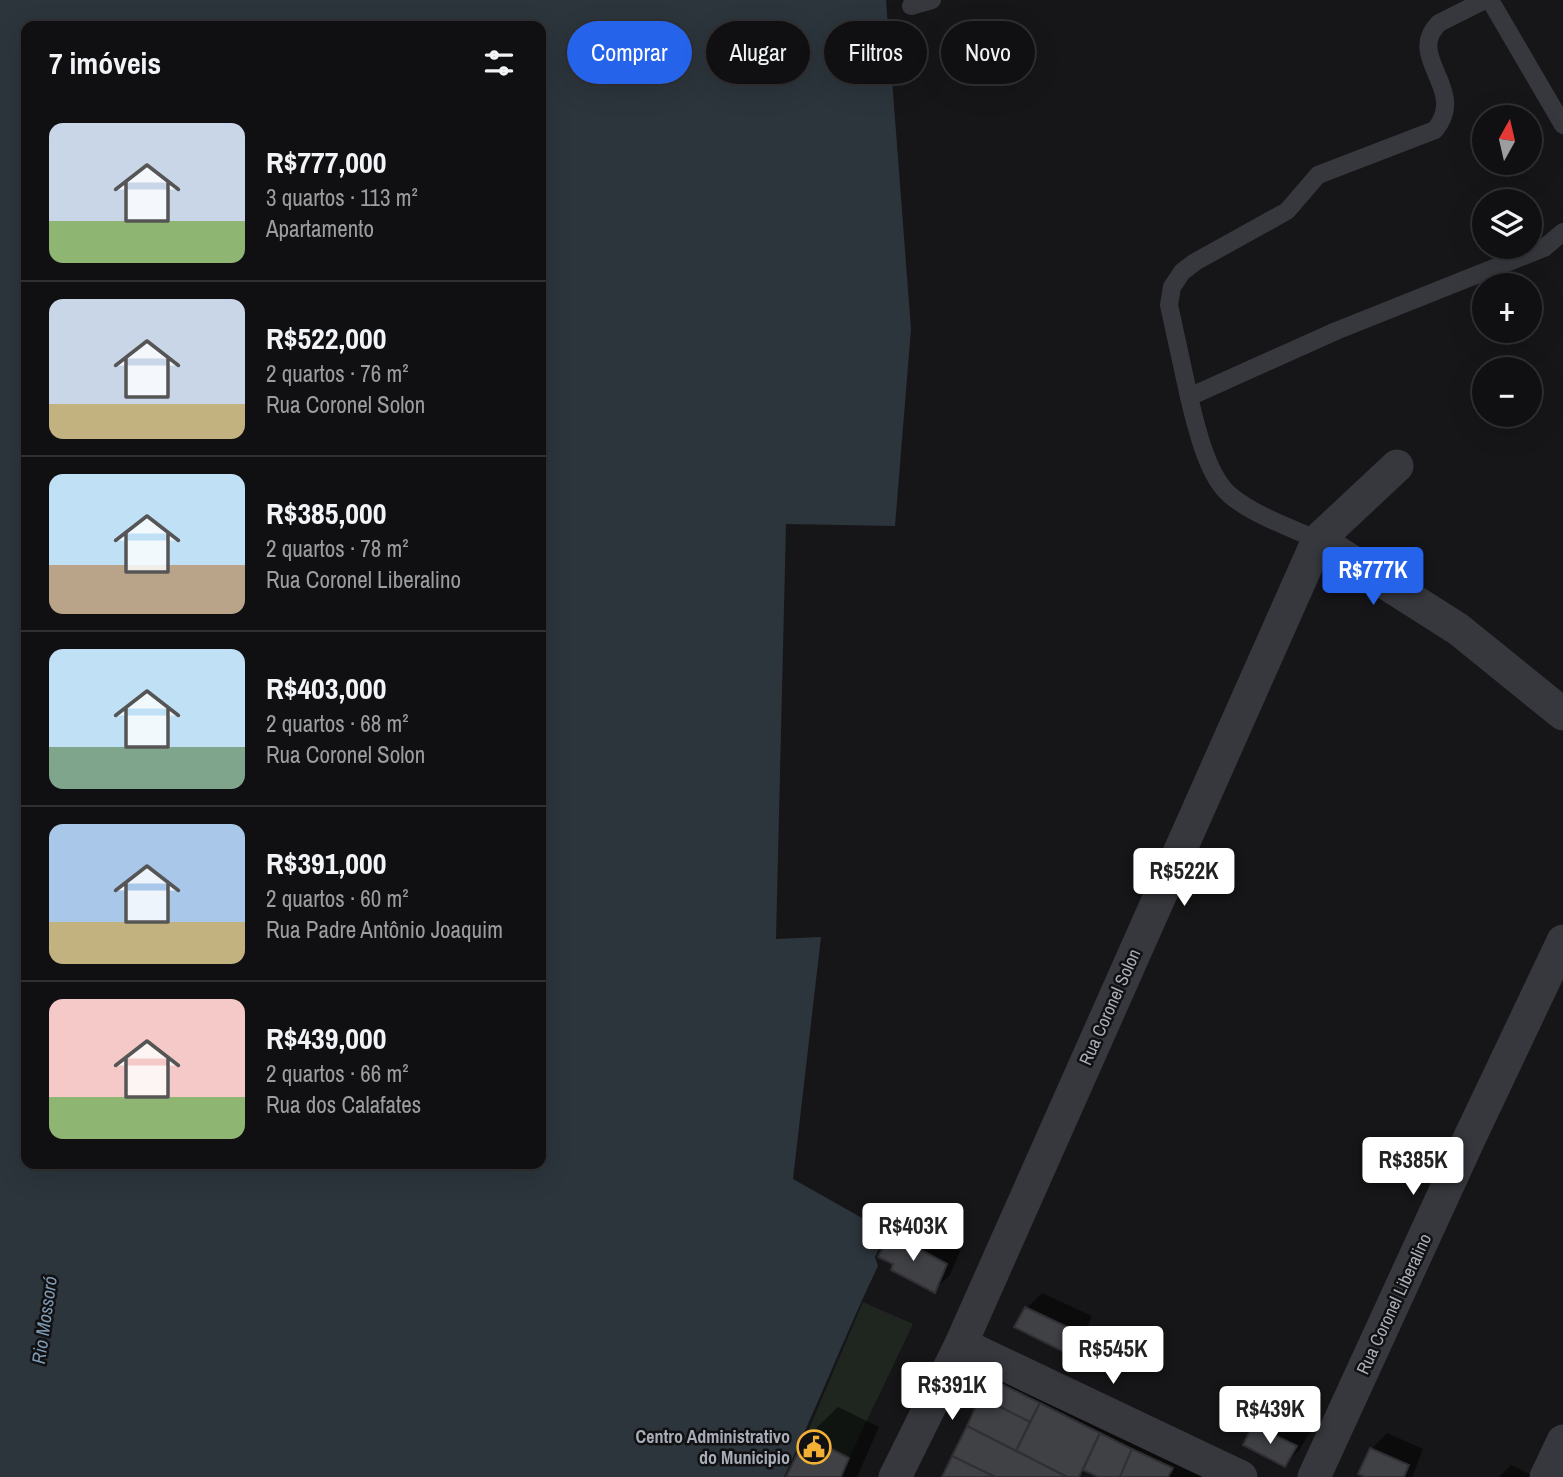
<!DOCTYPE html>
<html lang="pt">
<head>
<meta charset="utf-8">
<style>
  :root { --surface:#101012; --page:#19191b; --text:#f1f3f6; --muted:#9c9d9f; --line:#303032; --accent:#2563eb }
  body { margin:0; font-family:"Archivo Narrow",sans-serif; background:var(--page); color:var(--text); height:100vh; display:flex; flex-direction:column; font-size:26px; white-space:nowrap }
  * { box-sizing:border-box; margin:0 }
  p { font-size:23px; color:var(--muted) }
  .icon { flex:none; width:38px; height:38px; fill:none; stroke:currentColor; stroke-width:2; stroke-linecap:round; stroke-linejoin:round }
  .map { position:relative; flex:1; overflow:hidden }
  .drawer { position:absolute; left:21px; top:21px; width:525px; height:1148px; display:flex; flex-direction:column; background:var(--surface); border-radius:14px; box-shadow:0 7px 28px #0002,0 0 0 2px var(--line) }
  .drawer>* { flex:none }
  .banner { position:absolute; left:567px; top:21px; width:665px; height:63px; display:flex; gap:14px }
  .needle { width:46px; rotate:8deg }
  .buttons { position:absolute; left:1472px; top:105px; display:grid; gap:14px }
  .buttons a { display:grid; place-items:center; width:70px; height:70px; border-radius:50%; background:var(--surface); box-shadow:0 7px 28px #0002,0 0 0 2px var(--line); font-size:35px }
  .price { position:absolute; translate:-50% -60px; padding:0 16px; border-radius:7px; background:#fff; color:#222; font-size:23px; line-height:46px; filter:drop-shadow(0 2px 4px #0008) }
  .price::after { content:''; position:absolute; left:50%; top:42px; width:21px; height:16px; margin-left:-10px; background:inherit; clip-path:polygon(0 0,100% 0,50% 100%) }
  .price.current { background:var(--accent); color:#fff }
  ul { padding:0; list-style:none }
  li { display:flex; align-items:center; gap:21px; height:175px; padding:0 28px }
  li+li { border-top:2px solid var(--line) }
  li span { display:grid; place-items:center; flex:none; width:196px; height:140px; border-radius:14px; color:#555 }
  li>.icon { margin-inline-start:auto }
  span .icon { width:84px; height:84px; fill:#fffc; stroke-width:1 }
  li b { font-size:30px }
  h2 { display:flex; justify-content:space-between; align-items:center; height:84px; padding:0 28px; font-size:30px }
  .pill { padding:0 24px; border-radius:32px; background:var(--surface); box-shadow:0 7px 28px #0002,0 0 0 2px var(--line); font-size:24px; line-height:63px }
  .pill.current { background:var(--accent); color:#fff }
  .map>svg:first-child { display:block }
  .green { fill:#1e261f }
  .water { fill:#2c353c; fill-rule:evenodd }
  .shadow { fill:#0007 }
  .building { fill:#404145; stroke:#303034; stroke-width:2 }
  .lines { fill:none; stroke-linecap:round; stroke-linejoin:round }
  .lane { stroke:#37383d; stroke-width:18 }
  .street { stroke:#37383d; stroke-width:33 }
  .labels { text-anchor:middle; stroke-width:5; stroke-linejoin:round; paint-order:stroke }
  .street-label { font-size:18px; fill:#a8adb8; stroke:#111113 }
  .poi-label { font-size:18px; font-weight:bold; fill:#a8adb8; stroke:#111113; text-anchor:end }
  .water-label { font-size:19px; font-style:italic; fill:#7f9bb3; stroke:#111113 }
</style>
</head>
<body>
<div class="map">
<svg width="1563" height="1477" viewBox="0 0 1563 1477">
  <rect width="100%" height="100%" fill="#161618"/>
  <polygon class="green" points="863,1302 913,1324 849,1458 806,1436"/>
  <path class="water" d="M0,0H886L911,329L895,526L786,524L776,939L821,937L793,1179L887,1232L875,1257L878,1266C845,1335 817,1407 784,1477H0ZM26,26H541V1164H26Z"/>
  <g class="shadow">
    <polygon points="907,1219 961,1249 950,1275 934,1290 895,1263 891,1234"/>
    <polygon points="1042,1293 1092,1316 1083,1337 1068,1352 1026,1309"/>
    <polygon points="1006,1364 1236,1477 1102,1477 1086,1470 1079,1477 944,1477 990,1379"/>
    <polygon points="838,1407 879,1427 857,1477 788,1477 807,1437"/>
    <polygon points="1270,1409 1311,1430 1300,1449 1285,1465 1245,1445 1255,1425"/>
    <polygon points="1387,1433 1423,1449 1412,1477 1369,1477 1372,1449"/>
    <polygon points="1511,1465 1536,1477 1499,1477"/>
  </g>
  <g class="building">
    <polygon points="890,1233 947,1264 935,1293 891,1270 893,1264 878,1257"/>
    <polygon points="1025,1307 1078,1332 1068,1354 1014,1327"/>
    <polygon points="989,1378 1040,1403 1030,1422 980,1397"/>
    <polygon points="980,1397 1030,1422 1016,1451 967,1426"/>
    <polygon points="1040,1403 1100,1433 1079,1477 1067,1477 1016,1451"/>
    <polygon points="1253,1424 1297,1446 1285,1467 1243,1445"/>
    <polygon points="967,1426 1016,1451 1067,1477 995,1477 952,1456"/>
    <polygon points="1100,1433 1132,1449 1120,1477 1098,1477 1083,1470"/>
    <polygon points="806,1436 849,1458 841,1477 786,1477"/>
    <polygon points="1370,1448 1409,1465 1404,1477 1365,1477 1358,1474"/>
    <polygon points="1132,1449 1173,1468 1168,1477 1120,1477"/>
    <polygon points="952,1456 995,1477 942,1477"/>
  </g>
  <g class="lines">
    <g class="lane">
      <polyline points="1490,0 1563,125"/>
      <polyline points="911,6 932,0"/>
      <path d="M1189,397L1169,305L1172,287L1182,272L1195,262L1287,211L1318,175L1435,130C1469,89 1404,57 1439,23L1485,0"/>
      <path d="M1318,540C1289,527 1256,516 1231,496C1207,477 1196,425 1189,397L1336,331L1544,248L1563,232"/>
    </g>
    <g class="street">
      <polyline points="1318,540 1458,629 1563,714"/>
      <polyline points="961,1344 1241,1477"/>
      <polyline points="895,1477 961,1344 1318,540 1397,466"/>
      <polyline points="1314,1477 1470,1137 1563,941"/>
      <polyline points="1546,1477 1563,1441"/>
    </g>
  </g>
  <defs>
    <symbol id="civic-ring" viewBox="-11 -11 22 22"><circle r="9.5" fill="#111113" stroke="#f2b134" stroke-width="1.5"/><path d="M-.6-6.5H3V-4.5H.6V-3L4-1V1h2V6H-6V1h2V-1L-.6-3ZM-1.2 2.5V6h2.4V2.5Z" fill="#f2b134"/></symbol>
  </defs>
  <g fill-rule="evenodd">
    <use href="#civic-ring" x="795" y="1428" width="38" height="38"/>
  </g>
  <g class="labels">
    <g class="street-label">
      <text transform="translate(1110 1007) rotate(-66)" y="6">Rua Coronel Solon</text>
      <text transform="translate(1394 1304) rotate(-65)" y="6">Rua Coronel Liberalino</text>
    </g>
    <g class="poi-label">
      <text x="790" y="1443">Centro Administrativo<tspan x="790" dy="21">do Municipio</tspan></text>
    </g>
    <g class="water-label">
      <text transform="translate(44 1320) rotate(-82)" y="7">Rio Mossoró</text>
    </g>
  </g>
</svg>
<div class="buttons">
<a><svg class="needle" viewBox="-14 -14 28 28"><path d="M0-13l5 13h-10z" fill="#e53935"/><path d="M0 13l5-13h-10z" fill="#9c9d9f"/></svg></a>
<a><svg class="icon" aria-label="layers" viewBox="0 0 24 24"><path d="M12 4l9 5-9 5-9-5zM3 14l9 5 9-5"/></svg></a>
<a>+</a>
<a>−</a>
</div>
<b class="price current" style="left:1373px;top:607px">R$777K</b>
<b class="price" style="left:1184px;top:908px">R$522K</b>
<b class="price" style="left:1413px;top:1197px">R$385K</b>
<b class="price" style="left:913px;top:1263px">R$403K</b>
<b class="price" style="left:1113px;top:1386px">R$545K</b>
<b class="price" style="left:952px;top:1422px">R$391K</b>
<b class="price" style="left:1270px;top:1446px">R$439K</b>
<div class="banner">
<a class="pill current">Comprar</a>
<a class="pill">Alugar</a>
<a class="pill">Filtros</a>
<a class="pill">Novo</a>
</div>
<section class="drawer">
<h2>7 imóveis<svg class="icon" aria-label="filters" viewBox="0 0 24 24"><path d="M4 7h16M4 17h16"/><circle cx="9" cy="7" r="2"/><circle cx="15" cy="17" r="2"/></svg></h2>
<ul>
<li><span style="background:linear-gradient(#c9d6e8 70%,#8fb573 0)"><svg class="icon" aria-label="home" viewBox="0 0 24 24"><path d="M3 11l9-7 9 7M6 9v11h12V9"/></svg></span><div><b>R$777,000</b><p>3 quartos · 113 m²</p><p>Apartamento</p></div></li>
<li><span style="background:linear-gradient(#c9d6e8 75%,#c2b280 0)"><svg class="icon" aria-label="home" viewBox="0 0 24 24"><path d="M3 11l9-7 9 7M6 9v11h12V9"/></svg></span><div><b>R$522,000</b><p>2 quartos · 76 m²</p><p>Rua Coronel Solon</p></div></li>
<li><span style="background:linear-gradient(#bfe0f5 65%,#b9a48a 0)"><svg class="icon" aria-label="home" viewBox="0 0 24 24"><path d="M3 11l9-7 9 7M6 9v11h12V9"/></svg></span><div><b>R$385,000</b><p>2 quartos · 78 m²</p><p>Rua Coronel Liberalino</p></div></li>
<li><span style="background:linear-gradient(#bfe0f5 70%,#7fa58c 0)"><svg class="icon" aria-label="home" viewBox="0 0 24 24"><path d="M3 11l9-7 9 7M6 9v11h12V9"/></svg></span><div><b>R$403,000</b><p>2 quartos · 68 m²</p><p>Rua Coronel Solon</p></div></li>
<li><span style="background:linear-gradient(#a9c7e8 70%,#c2b280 0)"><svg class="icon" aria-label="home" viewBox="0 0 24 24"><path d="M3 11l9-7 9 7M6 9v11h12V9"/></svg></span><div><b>R$391,000</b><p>2 quartos · 60 m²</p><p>Rua Padre Antônio Joaquim</p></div></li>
<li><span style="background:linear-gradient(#f6c9c9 70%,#8fb573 0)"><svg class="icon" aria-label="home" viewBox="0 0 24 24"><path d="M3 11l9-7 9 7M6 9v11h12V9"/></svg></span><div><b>R$439,000</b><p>2 quartos · 66 m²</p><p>Rua dos Calafates</p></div></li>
</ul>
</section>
</div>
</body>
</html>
